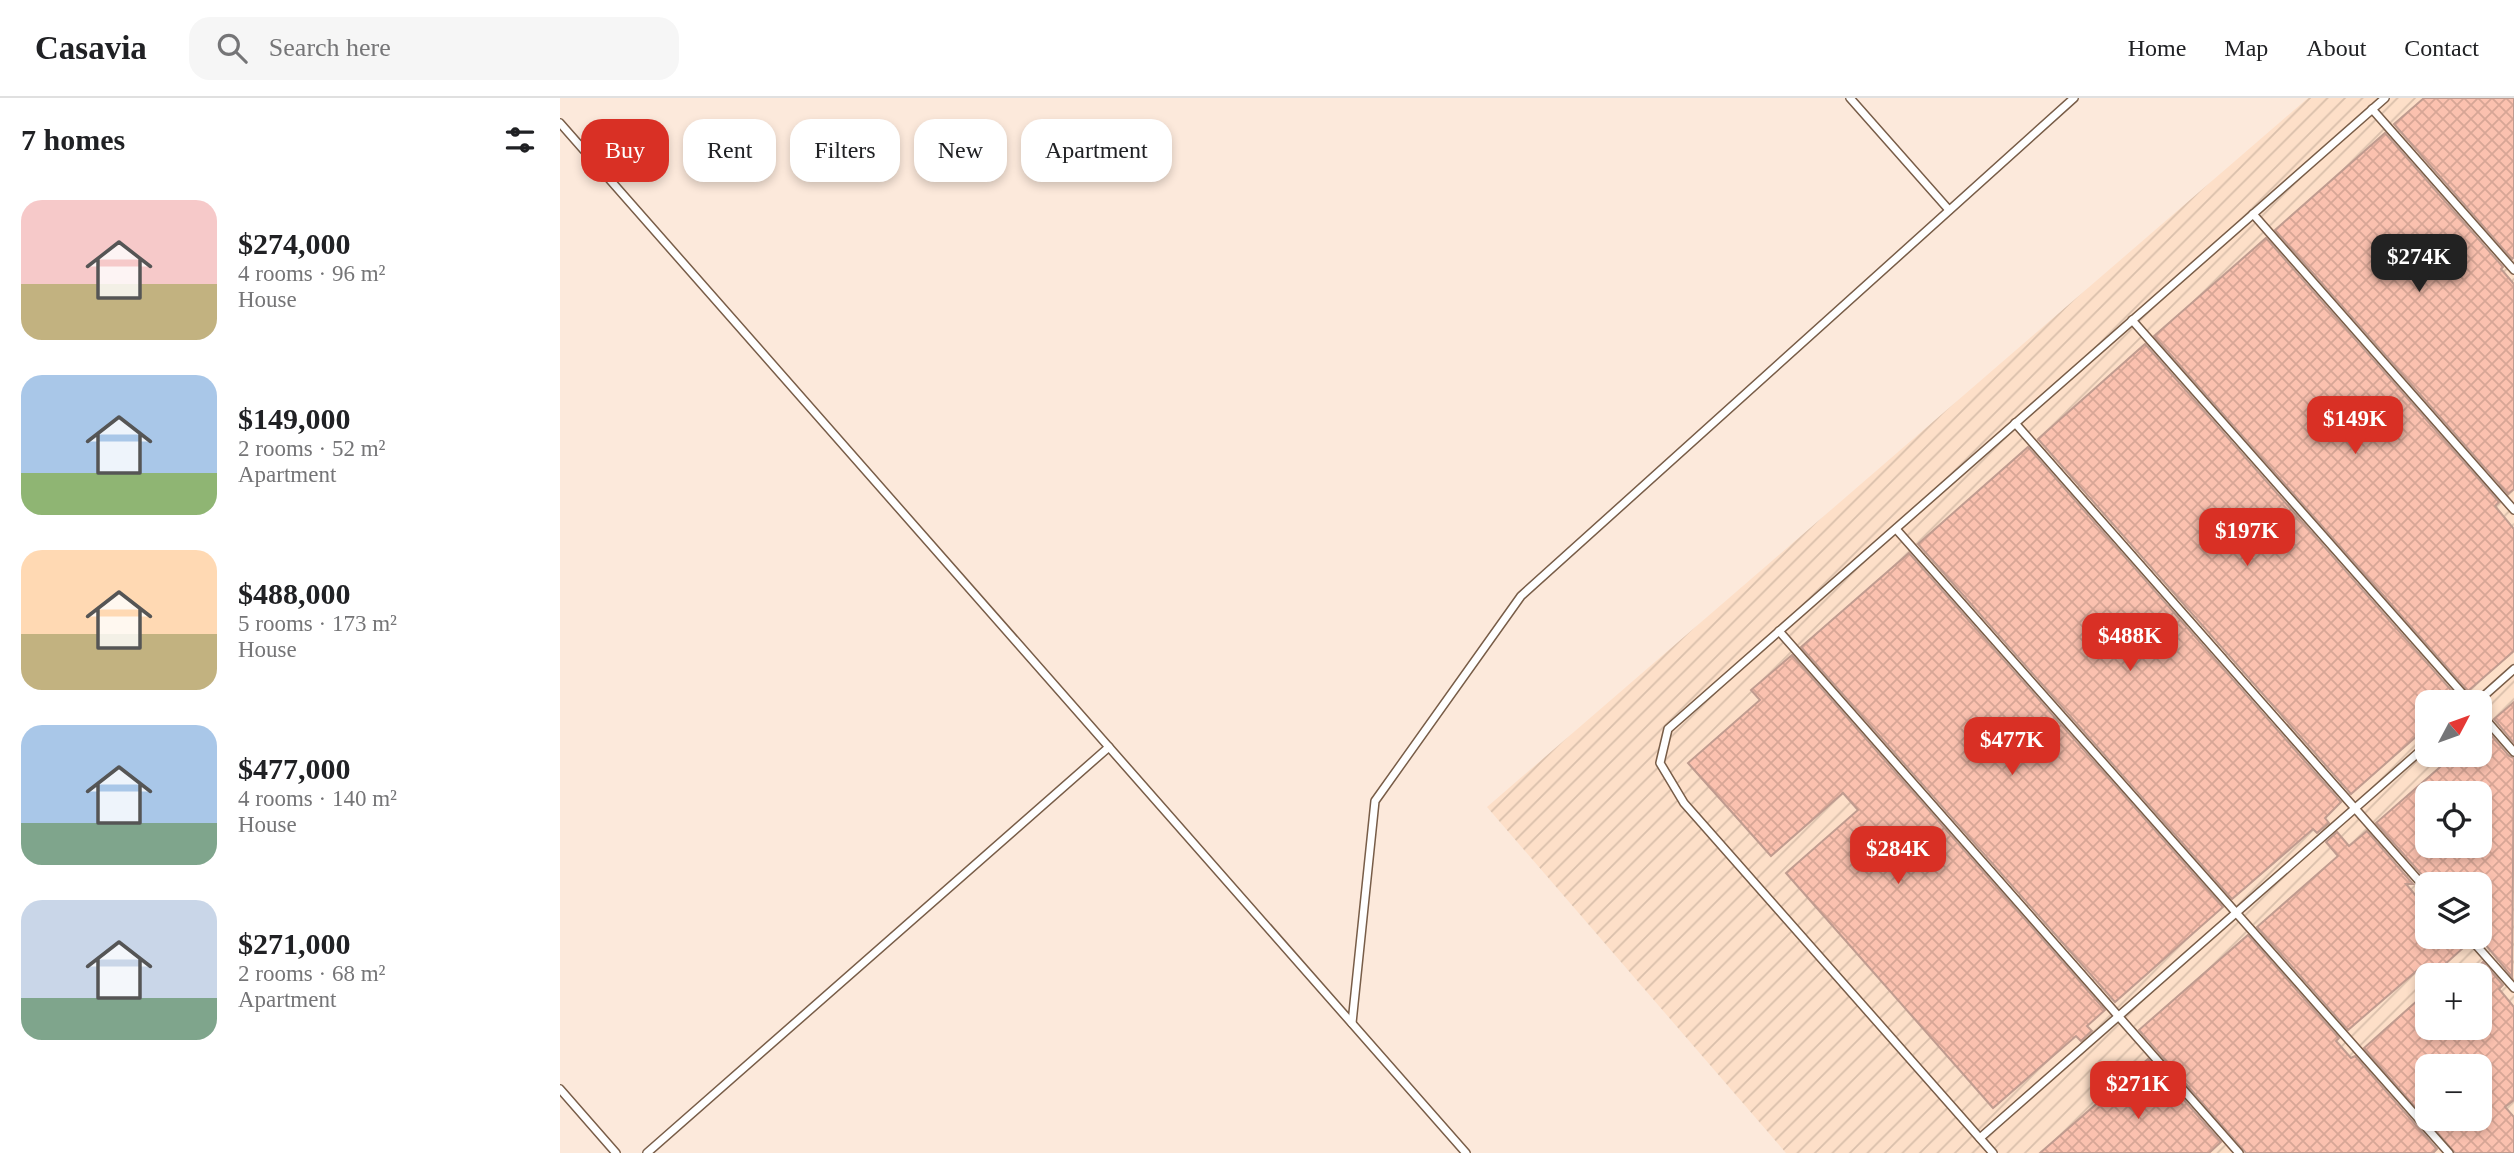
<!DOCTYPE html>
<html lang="en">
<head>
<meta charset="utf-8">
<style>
  :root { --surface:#fff; --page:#f6f6f6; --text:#202124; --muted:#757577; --line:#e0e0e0; --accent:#d93025 }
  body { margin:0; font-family:"Times New Roman",serif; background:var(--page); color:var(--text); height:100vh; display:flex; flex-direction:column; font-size:26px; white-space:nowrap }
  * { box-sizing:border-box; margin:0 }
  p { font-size:23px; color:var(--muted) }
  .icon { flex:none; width:38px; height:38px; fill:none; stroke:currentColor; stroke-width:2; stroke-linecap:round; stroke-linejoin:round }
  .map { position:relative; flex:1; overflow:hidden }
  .drawer { display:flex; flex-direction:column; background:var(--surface); width:560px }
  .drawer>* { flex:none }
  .hud { position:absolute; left:21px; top:21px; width:665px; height:63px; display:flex; gap:14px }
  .needle { width:46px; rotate:49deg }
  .tools { position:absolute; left:1855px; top:592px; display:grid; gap:14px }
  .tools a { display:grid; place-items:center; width:77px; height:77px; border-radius:14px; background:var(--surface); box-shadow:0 4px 10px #0003; font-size:35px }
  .price { position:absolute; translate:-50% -60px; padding:0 16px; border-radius:14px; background:var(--accent); color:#fff; font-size:23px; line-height:46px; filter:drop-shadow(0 2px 4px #0008) }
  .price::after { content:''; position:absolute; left:50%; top:42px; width:21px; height:16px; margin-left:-10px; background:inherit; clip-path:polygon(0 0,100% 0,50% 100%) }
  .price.on { background:#222; color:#fff }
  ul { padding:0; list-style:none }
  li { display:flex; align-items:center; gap:21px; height:175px; padding:0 21px }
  li span { display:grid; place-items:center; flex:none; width:196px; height:140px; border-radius:21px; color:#555 }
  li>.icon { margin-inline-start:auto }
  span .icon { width:84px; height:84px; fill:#fffc; stroke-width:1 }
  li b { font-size:30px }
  h2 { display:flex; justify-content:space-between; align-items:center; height:84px; padding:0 21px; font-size:30px }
  .pill { padding:0 24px; border-radius:21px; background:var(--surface); box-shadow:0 4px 10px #0003; font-size:24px; line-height:63px }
  .pill.on { background:var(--accent); color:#fff }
  header { display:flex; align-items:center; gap:42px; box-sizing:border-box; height:98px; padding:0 35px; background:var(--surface); border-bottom:2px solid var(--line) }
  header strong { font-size:33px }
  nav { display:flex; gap:38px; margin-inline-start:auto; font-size:24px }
  .search { width:490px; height:63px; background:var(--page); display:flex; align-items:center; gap:18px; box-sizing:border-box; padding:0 24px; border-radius:21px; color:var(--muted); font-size:26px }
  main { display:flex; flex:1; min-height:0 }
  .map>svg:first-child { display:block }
  .industrial { fill:url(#industrial-furrows); fill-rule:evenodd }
  .building { fill:url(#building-cross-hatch); stroke:#bf9b8f; stroke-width:2; fill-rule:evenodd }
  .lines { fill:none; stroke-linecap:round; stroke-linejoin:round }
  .lane-casing { stroke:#785d48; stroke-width:10 }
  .lane { stroke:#fff; stroke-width:7 }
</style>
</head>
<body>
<header>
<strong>Casavia</strong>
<div class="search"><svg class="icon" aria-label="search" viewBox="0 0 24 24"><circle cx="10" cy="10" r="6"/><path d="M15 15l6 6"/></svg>Search here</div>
<nav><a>Home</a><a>Map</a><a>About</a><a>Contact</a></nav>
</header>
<main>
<section class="drawer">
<h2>7 homes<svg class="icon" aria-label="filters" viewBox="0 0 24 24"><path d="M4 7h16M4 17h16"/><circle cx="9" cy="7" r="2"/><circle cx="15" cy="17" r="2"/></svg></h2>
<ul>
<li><span style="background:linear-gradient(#f6c9c9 60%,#c2b280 0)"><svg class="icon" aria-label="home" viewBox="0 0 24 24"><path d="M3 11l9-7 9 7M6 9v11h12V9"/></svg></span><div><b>$274,000</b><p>4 rooms · 96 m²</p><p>House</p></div></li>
<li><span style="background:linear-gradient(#a9c7e8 70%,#8fb573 0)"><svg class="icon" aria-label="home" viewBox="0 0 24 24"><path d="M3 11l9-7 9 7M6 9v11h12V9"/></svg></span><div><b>$149,000</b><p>2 rooms · 52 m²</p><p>Apartment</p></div></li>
<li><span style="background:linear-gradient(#ffd9b3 60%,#c2b280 0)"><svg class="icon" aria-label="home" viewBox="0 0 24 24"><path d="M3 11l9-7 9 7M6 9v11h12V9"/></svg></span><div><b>$488,000</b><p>5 rooms · 173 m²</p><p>House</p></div></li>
<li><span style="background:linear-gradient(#a9c7e8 70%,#7fa58c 0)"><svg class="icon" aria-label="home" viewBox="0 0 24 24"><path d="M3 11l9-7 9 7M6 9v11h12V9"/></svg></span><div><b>$477,000</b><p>4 rooms · 140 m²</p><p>House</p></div></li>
<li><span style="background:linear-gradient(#c9d6e8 70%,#7fa58c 0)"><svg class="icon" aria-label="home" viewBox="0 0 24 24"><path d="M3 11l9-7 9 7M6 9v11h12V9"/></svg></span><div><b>$271,000</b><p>2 rooms · 68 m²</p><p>Apartment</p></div></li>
</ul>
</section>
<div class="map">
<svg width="1954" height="1055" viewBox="0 0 1954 1055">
  <defs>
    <pattern id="industrial-furrows" width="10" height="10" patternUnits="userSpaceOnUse" patternTransform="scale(1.75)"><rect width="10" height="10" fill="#fddfc8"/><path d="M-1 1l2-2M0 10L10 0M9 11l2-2" fill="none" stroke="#d9bfab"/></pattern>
    <pattern id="building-cross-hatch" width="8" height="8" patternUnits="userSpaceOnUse" patternTransform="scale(1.75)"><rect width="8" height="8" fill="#fbc1af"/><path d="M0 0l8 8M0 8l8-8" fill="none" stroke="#d7a696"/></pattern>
  </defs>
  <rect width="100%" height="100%" fill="#fce9db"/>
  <path class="industrial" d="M1748,0H1954V1055H1226L927,709ZM1867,604H1920V656H1867ZM1867,695H1920V747H1867ZM1867,786H1920V838H1867ZM1867,877H1920V929H1867ZM1867,968H1920V1020H1867Z"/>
  <g class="building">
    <polygon points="1864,0 1954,0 1954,159 1952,161 1834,26"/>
    <polygon points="1825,35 1943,169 1941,171 1954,186 1954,391 1948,396 1715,132"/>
    <polygon points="1706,140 1939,404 1935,408 1954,431 1954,553 1908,593 1594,238"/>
    <polygon points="1585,246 1899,601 1896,604 1867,604 1867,629 1791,696 1478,341"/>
    <polygon points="1468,349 1781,704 1765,720 1769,725 1757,735 1753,731 1672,801 1358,446"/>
    <polygon points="1349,455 1663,809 1555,904 1241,549"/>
    <polygon points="1232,557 1545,912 1527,928 1532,933 1521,943 1516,938 1433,1010 1226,775 1298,712 1283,695 1211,758 1128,665 1200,602 1191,592"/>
    <polygon points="1954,604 1954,645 1934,621"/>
    <path d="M1925,630L1949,658L1954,660L1952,879L1920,840V786H1870L1816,725L1895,656H1920V635ZM1867,695H1920V747H1867Z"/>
    <polygon points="1807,733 1853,786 1846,786 1867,811 1867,838 1892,838 1903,850 1873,877 1866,877 1860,870 1788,932 1697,829 1778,758 1766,744 1777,734 1789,748"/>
    <polygon points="1688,837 1779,940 1776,943 1791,960 1795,958 1877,1051 1873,1055 1686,1055 1579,932"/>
    <path d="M1923,864L1943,887L1939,891L1954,909V1002L1945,1009L1954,1019V1055H1895L1804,950L1867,894V929H1920V867ZM1914,966L1920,968V973L1929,984L1920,992V1020H1867V968Z"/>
    <polygon points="1588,961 1661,1044 1649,1055 1480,1055"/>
  </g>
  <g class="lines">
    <defs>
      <g id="lane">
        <polyline points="1290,0 1389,112"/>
        <polyline points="1812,11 1954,172"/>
        <polyline points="0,25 906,1055"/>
        <polyline points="1693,116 1954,412"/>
        <polyline points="1572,222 1910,604"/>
        <polyline points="1455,325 1867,792"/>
        <polyline points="1336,431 1889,1055"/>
        <polyline points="1219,533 1679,1055"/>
        <polyline points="1917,604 1954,571"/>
        <polyline points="1920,615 1954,654"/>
        <polyline points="1908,838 1954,890"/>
        <polyline points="792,925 815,703 961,498 1514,0"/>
        <polyline points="0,991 56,1055"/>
        <polyline points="1420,1040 1867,647"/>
        <polyline points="87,1055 549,649"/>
        <polyline points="1433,1055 1124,705 1100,665 1108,631 1825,0"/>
      </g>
    </defs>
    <use href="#lane" class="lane-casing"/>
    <use href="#lane" class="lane"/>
  </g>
</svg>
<div class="tools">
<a><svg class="needle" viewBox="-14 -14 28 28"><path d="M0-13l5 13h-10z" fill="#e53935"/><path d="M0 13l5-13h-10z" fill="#757577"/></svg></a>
<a><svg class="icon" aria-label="locate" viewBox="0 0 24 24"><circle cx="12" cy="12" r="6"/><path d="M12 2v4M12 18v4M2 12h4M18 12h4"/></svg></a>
<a><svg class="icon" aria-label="layers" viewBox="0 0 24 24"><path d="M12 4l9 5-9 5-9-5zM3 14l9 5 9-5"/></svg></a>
<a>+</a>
<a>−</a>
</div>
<b class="price on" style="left:1859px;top:196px">$274K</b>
<b class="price" style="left:1795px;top:358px">$149K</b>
<b class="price" style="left:1687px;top:470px">$197K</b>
<b class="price" style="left:1570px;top:575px">$488K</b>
<b class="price" style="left:1452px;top:679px">$477K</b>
<b class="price" style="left:1338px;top:788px">$284K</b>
<b class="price" style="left:1578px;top:1023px">$271K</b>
<div class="hud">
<a class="pill on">Buy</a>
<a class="pill">Rent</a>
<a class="pill">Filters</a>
<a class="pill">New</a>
<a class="pill">Apartment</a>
</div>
</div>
</main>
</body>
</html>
